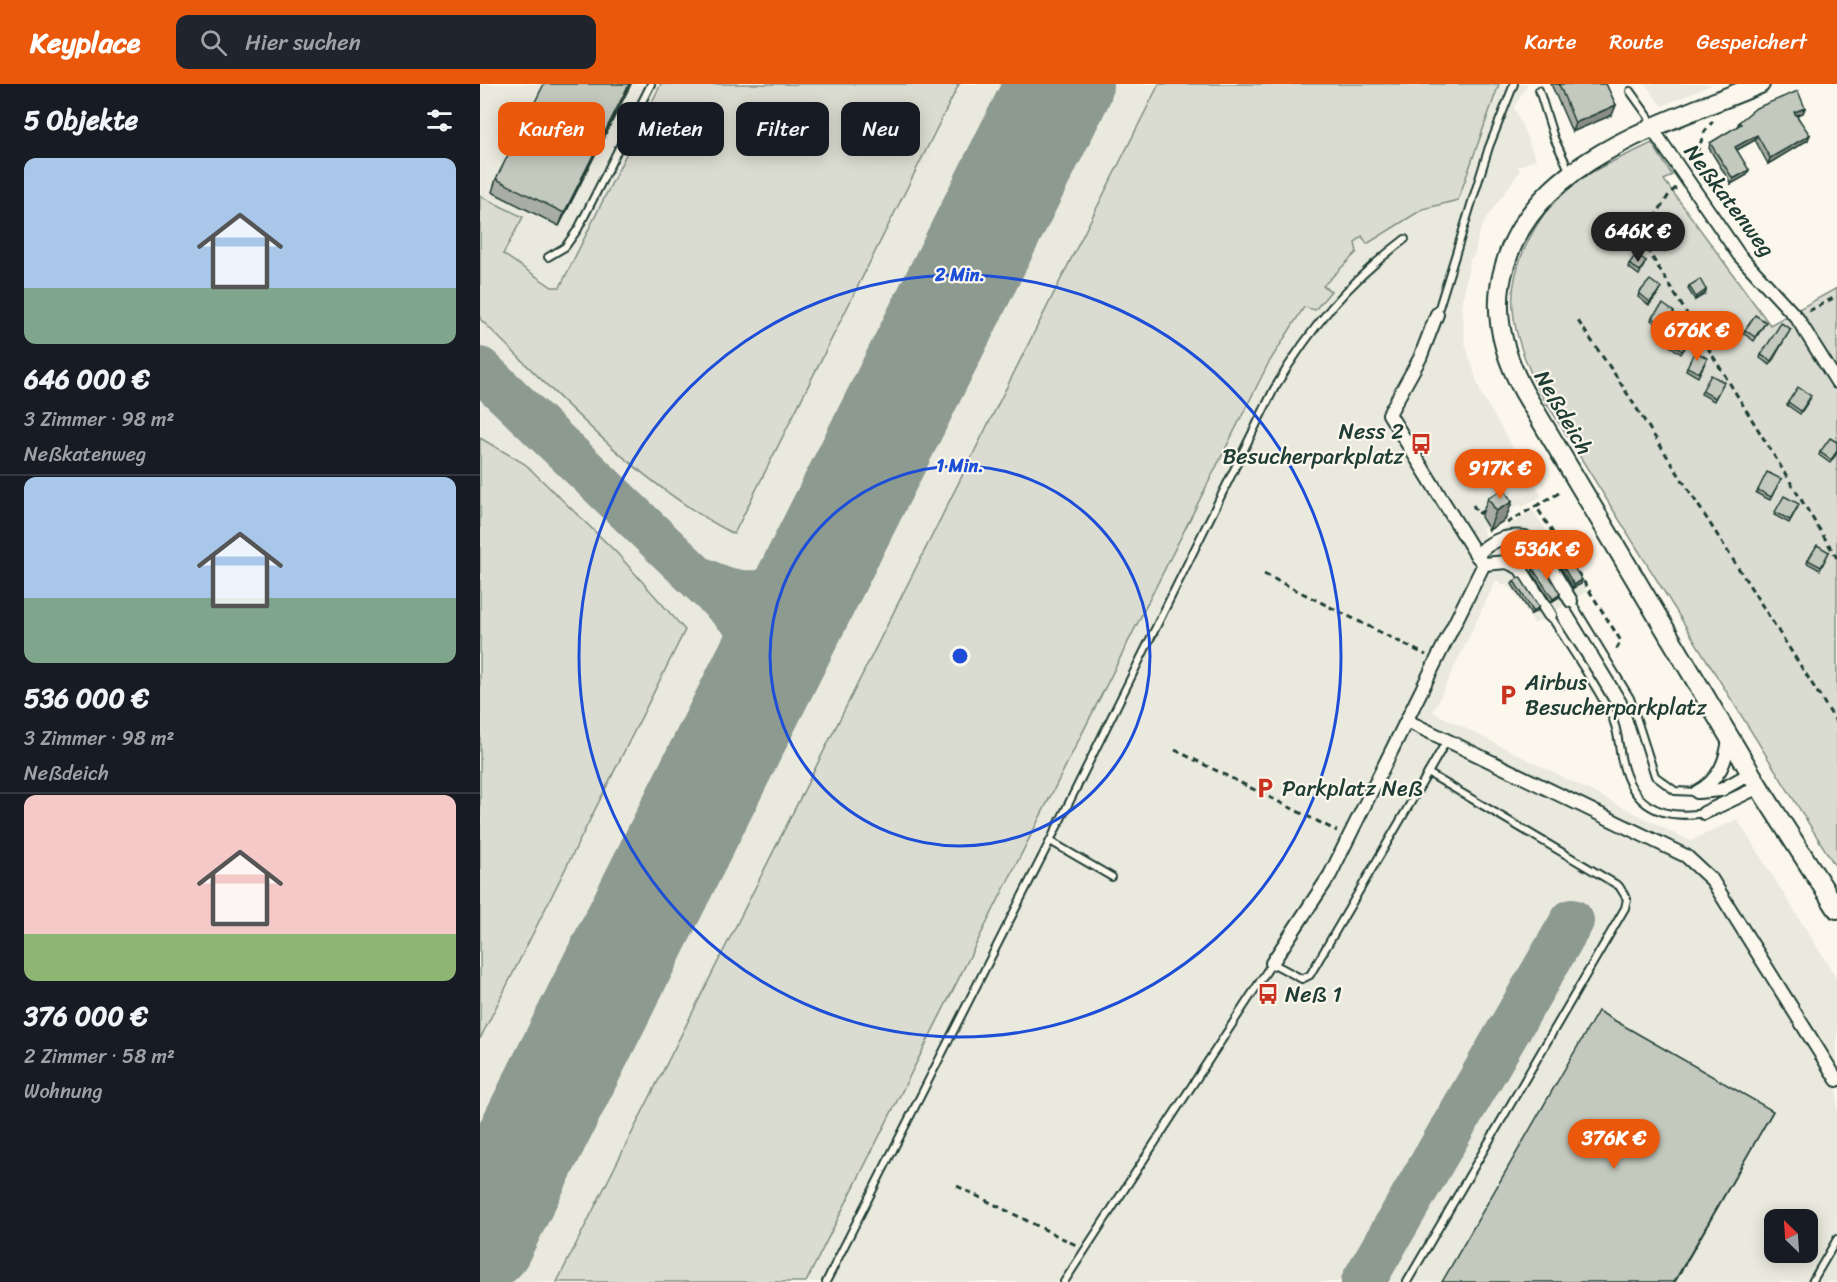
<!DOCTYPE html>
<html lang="de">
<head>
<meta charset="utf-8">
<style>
  :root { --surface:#171b24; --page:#20242c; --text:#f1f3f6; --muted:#9ea1a6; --line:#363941; --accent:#ea580c }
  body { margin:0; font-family:Sriracha,sans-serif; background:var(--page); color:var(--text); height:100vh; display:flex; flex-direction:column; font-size:22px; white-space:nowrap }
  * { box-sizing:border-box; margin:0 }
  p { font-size:20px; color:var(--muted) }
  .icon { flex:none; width:33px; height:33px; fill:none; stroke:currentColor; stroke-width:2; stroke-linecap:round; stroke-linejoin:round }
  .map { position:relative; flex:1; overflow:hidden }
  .details { display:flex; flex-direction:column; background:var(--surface); width:480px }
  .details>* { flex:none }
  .guide { position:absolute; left:18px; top:18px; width:570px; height:54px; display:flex; gap:12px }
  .needle { width:39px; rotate:335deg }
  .fabs { position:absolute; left:1284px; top:1125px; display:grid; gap:12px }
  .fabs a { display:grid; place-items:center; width:54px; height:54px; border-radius:12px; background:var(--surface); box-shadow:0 3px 15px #0003; font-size:30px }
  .price { position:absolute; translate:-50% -51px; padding:0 14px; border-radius:21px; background:var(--accent); color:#fff; font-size:20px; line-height:39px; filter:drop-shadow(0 2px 3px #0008) }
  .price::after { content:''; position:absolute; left:50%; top:36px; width:18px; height:14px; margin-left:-9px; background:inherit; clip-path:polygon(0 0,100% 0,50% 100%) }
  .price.active { background:#222; color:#fff }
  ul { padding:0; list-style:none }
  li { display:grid; align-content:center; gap:12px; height:318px; padding:0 24px }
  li+li { border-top:2px solid var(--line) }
  li span { display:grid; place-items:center; height:186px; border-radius:12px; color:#555 }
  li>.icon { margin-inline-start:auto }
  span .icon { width:108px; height:108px; fill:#fffc; stroke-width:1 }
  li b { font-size:26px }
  h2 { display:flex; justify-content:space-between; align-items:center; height:72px; padding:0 24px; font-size:26px }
  .tag { padding:0 21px; border-radius:12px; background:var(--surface); box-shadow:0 3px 15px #0003; font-size:21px; line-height:54px }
  .tag.active { background:var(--accent); color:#fff }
  header { display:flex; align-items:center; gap:36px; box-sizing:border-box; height:84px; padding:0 30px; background:var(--accent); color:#fff }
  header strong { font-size:28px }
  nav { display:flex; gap:33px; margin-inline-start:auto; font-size:21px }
  .search { width:420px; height:54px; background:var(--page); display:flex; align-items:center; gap:15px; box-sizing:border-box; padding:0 21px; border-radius:12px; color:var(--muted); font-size:22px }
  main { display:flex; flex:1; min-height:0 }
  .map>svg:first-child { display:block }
  .built { fill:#eae9de; fill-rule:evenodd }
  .green { fill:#dbdcd1; stroke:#7d8c82; stroke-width:1.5 }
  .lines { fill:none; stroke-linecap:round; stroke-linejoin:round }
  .taxiway { stroke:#8d9a90; stroke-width:44 }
  .runway { stroke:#8d9a90; stroke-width:106 }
  .lane-casing { stroke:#1f3d34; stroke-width:10 }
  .street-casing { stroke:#1f3d34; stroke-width:16 }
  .secondary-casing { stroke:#1f3d34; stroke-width:22 }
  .path { stroke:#1f3d34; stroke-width:3; stroke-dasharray:6 4.5; stroke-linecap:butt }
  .lane { stroke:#fbf7ec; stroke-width:6 }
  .street { stroke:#fbf7ec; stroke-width:12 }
  .secondary { stroke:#fbf7ec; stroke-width:18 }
  .wall { fill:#a9ada3; stroke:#1f3d34; stroke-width:1.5 }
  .shaded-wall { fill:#898d85; stroke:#1f3d34; stroke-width:1.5 }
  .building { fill:#c4c9be; stroke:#1f3d34; stroke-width:1.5 }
  .ring { fill:none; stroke:#1d4ed8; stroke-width:3 }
  .labels { text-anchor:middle; stroke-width:4.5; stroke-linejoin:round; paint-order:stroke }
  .street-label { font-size:22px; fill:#1f3d34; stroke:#fbf7ec }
  .poi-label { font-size:22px; fill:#1f3d34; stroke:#fbf7ec; text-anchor:start }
  .centre { fill:#1d4ed8; stroke:#fbf7ec; stroke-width:3 }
  .ring-label { font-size:18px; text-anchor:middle; font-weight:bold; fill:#1d4ed8; stroke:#fbf7ec; stroke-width:4.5; stroke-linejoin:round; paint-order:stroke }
</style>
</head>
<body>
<header>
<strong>Keyplace</strong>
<div class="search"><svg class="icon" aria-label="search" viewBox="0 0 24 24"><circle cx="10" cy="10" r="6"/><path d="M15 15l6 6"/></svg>Hier suchen</div>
<nav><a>Karte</a><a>Route</a><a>Gespeichert</a></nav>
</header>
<main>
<section class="details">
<h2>5 Objekte<svg class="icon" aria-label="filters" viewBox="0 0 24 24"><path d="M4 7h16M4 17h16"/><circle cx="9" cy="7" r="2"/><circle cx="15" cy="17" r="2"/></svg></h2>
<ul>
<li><span style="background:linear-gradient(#a9c7e8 70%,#7fa58c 0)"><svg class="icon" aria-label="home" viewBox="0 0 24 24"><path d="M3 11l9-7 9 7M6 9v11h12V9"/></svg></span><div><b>646 000 €</b><p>3 Zimmer · 98 m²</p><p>Neßkatenweg</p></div></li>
<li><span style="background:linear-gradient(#a9c7e8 65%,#7fa58c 0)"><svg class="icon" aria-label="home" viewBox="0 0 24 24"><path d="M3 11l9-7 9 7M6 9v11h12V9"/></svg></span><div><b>536 000 €</b><p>3 Zimmer · 98 m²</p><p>Neßdeich</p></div></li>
<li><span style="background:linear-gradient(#f6c9c9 75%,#8fb573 0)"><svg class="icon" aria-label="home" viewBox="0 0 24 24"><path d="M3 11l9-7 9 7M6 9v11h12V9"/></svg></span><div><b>376 000 €</b><p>2 Zimmer · 58 m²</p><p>Wohnung</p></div></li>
</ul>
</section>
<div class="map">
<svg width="1357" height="1198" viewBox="0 0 1357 1198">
  <rect width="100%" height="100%" fill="#fbf7ec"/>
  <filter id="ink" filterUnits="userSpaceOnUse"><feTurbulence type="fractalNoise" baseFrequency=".0167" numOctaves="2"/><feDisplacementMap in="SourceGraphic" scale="12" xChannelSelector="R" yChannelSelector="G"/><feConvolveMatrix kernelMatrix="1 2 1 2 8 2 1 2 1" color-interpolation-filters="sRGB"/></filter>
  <g filter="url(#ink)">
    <g class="built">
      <path d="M0,0H1048L1034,23L1056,75L1038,83L1040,87L1007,133L998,152L995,170L990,176L982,219L985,259L1001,310L1062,412L1042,423L1040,420L1031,425L1032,428L1002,445L1007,454L1053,427L1107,507L1054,540L1034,507L1016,496L953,628L1210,757L1257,735L1357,895V1198H0ZM1294,1136H1328V1168H1294Z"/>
      <polygon points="1165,0 1233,0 1182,22"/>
    </g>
    <g class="green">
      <path d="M181,0H479L254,450C155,399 79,311 0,235V112L43,133L23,170L72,203H80Z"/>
      <polygon points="679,0 1019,0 978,116 943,125 887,160 882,152 875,159 877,168 843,202 851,207 835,226 824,223 788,280 326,1198 77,1198"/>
      <path d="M1172,59L1192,91L1184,96L1290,241L1357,204V785L1059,307C1047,281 1035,254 1033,225C1029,179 1061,121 1099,96C1121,81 1148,71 1172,59Z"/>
      <polygon points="0,354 45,380 136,468 205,546 0,955"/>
    </g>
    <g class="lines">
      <g class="taxiway">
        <path d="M0,285L274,548C286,565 288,574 282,594"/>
        <path d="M222,495C269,520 298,507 339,480"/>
        <polyline points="883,1198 1092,837"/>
      </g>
      <polyline class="runway" points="0,1156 580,0"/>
      <defs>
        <g id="lane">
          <polyline points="1059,6 1074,54 1090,88"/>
          <polyline points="1150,7 1168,32 1172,42"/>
          <polyline points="68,173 85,163 98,145 171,0"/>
          <polyline points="957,230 1009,63 1034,0"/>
          <polyline points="1091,517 1150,614 1175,692 1195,707 1217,708"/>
          <path d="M1070,531C1089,562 1111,593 1128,625C1137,640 1138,656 1141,673C1150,719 1178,737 1224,729"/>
          <polyline points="948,689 967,656"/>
          <polyline points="570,757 632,793"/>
          <path d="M346,1198L570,757L794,305C831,243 867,199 925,155"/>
          <polyline points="584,1198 792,879 822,895 830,891 948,689 1139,802 1147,815 1145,824 927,1198"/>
          <polyline points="1332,1198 1357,1155"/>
        </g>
        <g id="street">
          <polyline points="1173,46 1259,171 1317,234 1357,298"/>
          <polyline points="957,230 940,274 909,330 997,472 1004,480 1027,478 1040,484 1070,531"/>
          <path d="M997,472C1008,457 1026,451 1045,453L1059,464L1091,517"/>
          <polyline points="927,637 1206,772 1232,796 1240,809 1357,996"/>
          <path d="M1217,708C1239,696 1247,677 1249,653"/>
          <polyline points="1218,708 1241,706 1271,689"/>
          <polyline points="1224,729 1279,703"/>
          <polyline points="792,879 850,791 1004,480"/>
        </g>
        <path id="secondary" d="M1280,0C1187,39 1056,74 1025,181C1011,225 1022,268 1044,308L1279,703L1357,825"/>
      </defs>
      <use href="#lane" class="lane-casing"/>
      <use href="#street" class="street-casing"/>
      <use href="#secondary" class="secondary-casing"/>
      <g class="path">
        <polyline points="1213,79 1225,47 1233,37"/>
        <polyline points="1196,104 1190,109 1161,155 1357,474"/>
        <polyline points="1329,227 1357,212"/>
        <polyline points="1098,237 1136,292 1357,639"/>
        <polyline points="1079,409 1056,422 1141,557 1135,568"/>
        <polyline points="993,421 998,430 1006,425"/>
        <polyline points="1027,439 1056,422"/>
        <polyline points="784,490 946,571"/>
        <polyline points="1082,605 1098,594"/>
        <polyline points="695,666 857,747"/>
        <polyline points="477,1102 596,1161"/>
      </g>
      <use href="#lane" class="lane"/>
      <use href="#street" class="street"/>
      <use href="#secondary" class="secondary"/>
    </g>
    <g class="wall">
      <polygon points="151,0 79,142 12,108 16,95"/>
      <polygon points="1071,0 1126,0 1136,21 1132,31 1092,48"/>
      <polygon points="1325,24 1323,29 1317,31 1328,56 1288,80 1275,56 1257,66 1267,91 1251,100 1229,64 1230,59 1257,43 1259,38"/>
      <polygon points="1180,153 1196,161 1185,167 1179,157"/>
      <polygon points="1133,155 1150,157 1143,166 1132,158"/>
      <polygon points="1166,177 1159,191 1148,183 1149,180"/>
      <polygon points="1209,202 1226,206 1225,210 1215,216 1208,205"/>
      <polygon points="1180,207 1169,221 1158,213 1159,209"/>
      <polygon points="1193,232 1182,245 1171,236 1172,233"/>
      <polygon points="1284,241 1274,257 1263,249 1265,246"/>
      <polygon points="1309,248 1290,281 1280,274 1281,271"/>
      <polygon points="1213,251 1201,270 1190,262 1191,259"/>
      <polygon points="1226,277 1218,293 1206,286 1207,283"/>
      <polygon points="1244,298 1234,317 1221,310 1222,307"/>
      <polygon points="1330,315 1320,330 1307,321 1308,318"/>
      <polygon points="1357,358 1357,369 1350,379 1339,371 1340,368"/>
      <polygon points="1301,395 1290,416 1276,409 1278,406"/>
      <polygon points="1008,414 1032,418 1025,436 1009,446 1001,433"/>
      <polygon points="1318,423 1309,439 1294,431 1295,428"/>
      <polygon points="1349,468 1340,486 1327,479 1328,476"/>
      <polygon points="1076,471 1101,500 1093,504 1075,474"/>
      <polygon points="1053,485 1079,513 1071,518 1052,488"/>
      <polygon points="1034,497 1057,527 1051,530 1032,500"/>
    </g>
    <g class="shaded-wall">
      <polygon points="149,0 151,0 79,142 84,129"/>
      <polygon points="1136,21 1132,31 1092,48 1095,39"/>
      <polygon points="1325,24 1323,29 1312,33 1314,28"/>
      <polygon points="1277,51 1275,56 1253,68 1255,63"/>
      <polygon points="1330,51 1328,56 1288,80 1290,74"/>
      <polygon points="1269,86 1267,91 1251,100 1253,95"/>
      <polygon points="1197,157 1196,161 1185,167 1186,164"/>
      <polygon points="1181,204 1180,207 1169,221 1170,218"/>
      <polygon points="1226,206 1225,210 1215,216 1216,213"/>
      <polygon points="1194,228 1193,232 1182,245 1183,242"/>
      <polygon points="1032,418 1025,436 1009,446 1016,427"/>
      <polygon points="1102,496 1101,500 1093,504 1094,501"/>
      <polygon points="1080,510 1079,513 1071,518 1073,515"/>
      <polygon points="1059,523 1057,527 1051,530 1053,527"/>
      <polygon points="1293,1027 1195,1198 1194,1198"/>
    </g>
    <g class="building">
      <polygon points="64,0 149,0 84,129 16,95"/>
      <polygon points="1079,0 1126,0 1136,21 1095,39"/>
      <polygon points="1318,7 1325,24 1314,28 1330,51 1290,74 1277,51 1255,63 1269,86 1253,95 1230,59 1261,40 1259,38 1276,24"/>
      <polygon points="1140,145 1152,154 1144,163 1133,155"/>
      <polygon points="1191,147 1197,157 1186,164 1180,153"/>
      <polygon points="1156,170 1166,177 1160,187 1149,180"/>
      <polygon points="1220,195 1226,206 1216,213 1209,202"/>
      <polygon points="1170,196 1181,204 1170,218 1159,209"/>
      <polygon points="1183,220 1194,228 1183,242 1172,233"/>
      <polygon points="1275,231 1286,238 1275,253 1265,246"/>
      <polygon points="1301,239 1311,245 1291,277 1281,271"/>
      <polygon points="1201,243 1213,251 1202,267 1191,259"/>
      <polygon points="1215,267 1227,274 1219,289 1207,283"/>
      <polygon points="1231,291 1244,298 1235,314 1222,307"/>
      <polygon points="1318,303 1331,312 1321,327 1308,318"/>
      <polygon points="1350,354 1357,358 1357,367 1351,376 1340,368"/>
      <polygon points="1287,388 1301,395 1291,413 1278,406"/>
      <polygon points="1024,405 1032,418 1016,427 1008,414"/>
      <polygon points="1304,412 1319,420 1310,436 1295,428"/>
      <polygon points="1337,461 1349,468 1341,483 1328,476"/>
      <polygon points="1083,466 1102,496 1094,501 1076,471"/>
      <polygon points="1062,479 1080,510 1073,515 1053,485"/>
      <polygon points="1040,493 1059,523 1053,527 1034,497"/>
      <polygon points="1118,927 1293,1027 1194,1198 962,1198"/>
    </g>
  </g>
  <g class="ring">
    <circle cx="480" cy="572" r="190"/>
    <circle cx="480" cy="572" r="381"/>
  </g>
  <defs>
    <symbol id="bus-bare" viewBox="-9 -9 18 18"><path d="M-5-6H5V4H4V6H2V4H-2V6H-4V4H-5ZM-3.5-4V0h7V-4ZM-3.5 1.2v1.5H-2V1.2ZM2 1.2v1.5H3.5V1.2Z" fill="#c8321e" stroke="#fbf7ec" stroke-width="2.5" paint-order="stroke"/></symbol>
    <symbol id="parking-bare" viewBox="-9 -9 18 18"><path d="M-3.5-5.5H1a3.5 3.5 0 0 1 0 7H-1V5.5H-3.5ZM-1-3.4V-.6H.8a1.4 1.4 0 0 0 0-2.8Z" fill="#c8321e" stroke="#fbf7ec" stroke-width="2.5" paint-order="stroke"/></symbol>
  </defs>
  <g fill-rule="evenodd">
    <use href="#bus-bare" x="926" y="345" width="30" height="30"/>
    <use href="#parking-bare" x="1013" y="596" width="30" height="30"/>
    <use href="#parking-bare" x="770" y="689" width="30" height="30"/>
    <use href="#bus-bare" x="773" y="895" width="30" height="30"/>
  </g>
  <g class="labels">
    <g class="street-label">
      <text transform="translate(1250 116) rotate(53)" y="8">Neßkatenweg</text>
      <text transform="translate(1084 328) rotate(60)" y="8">Neßdeich</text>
    </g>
    <g class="poi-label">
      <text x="924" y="355" text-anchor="end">Ness 2<tspan x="924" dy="25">Besucherparkplatz</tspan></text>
      <text x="1045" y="606">Airbus<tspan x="1045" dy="25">Besucherparkplatz</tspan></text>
      <text x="802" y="712">Parkplatz Neß</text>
      <text x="805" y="918">Neß 1</text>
    </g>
  </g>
  <circle cx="480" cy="572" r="9" class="centre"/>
  <g class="ring-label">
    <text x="480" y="197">2 Min.</text>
    <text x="480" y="388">1 Min.</text>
  </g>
</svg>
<div class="fabs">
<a><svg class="needle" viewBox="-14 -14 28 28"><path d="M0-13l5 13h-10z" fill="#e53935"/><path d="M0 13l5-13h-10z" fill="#9ea1a6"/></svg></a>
</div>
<b class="price active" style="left:1158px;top:179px">646K €</b>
<b class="price" style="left:1217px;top:278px">676K €</b>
<b class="price" style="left:1020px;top:416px">917K €</b>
<b class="price" style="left:1067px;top:497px">536K €</b>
<b class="price" style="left:1134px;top:1086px">376K €</b>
<div class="guide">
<a class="tag active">Kaufen</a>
<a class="tag">Mieten</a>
<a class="tag">Filter</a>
<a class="tag">Neu</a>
</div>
</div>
</main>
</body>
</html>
